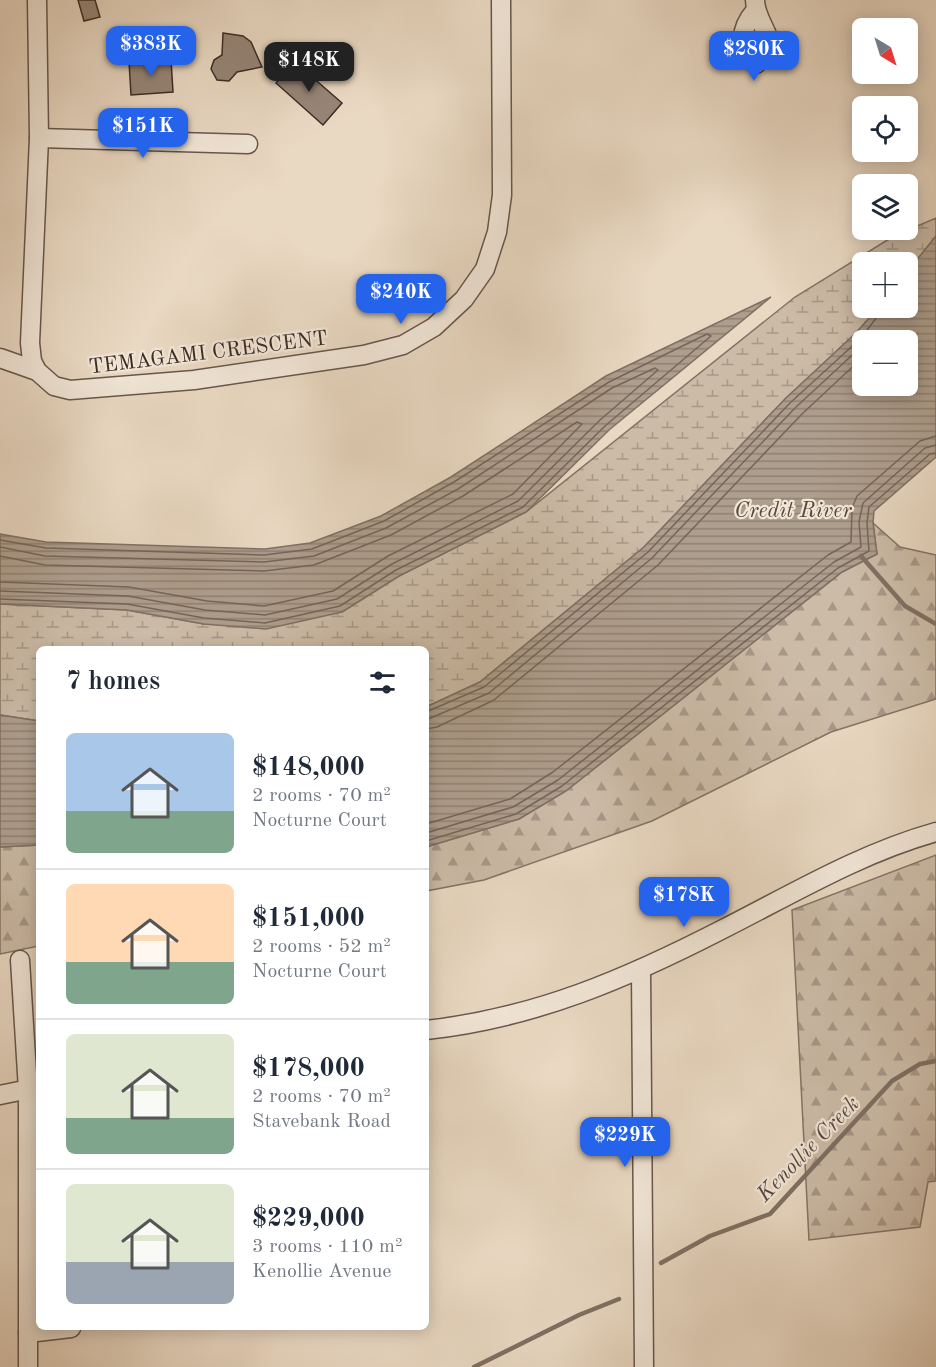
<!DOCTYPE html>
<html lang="en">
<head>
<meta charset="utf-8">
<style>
  :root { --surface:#fff; --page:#f6f6f7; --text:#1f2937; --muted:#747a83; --line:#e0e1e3; --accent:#2563eb }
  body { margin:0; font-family:"Old Standard TT",serif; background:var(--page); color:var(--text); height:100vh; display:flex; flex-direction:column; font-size:22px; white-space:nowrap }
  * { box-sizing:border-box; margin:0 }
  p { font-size:20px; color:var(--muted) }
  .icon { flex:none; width:33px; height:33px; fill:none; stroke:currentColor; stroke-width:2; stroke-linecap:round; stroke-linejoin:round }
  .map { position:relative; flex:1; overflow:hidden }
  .details { position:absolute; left:36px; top:646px; width:393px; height:684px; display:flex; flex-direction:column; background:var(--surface); border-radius:9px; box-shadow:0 3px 15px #0003 }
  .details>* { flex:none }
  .needle { width:39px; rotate:142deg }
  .tools { position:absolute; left:852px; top:18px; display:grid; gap:12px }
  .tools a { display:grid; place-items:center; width:66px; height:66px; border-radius:9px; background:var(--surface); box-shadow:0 3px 15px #0003; font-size:30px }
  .price { position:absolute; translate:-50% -51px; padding:0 14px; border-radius:12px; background:var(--accent); color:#fff; font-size:20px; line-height:39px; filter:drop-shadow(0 2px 3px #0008) }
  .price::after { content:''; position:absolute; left:50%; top:36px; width:18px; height:14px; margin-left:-9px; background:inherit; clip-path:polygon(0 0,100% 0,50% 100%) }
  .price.on { background:#222; color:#fff }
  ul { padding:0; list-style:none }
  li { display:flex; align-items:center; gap:18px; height:150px; padding:0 30px }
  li+li { border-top:2px solid var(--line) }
  li span { display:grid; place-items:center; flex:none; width:168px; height:120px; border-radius:9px; color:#555 }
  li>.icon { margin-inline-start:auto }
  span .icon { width:72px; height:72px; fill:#fffc; stroke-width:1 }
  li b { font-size:26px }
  h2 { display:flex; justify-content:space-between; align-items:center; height:72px; padding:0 30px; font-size:26px }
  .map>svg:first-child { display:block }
  .forest { fill:url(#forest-firs); stroke:#847466; stroke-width:1.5 }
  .wetland { fill:url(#wetland-marsh); stroke:#847466; stroke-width:1.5 }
  .water { fill:url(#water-rules); stroke:#807064; stroke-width:1.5; fill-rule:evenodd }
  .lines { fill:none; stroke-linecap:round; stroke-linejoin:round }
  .shore { stroke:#75655a; stroke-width:1.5 }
  .stream { stroke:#807064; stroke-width:4.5 }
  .building { fill:#968577; stroke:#3c2c26; stroke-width:1.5 }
  .minor-casing { stroke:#67574d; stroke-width:21 }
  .minor { stroke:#f1e6d7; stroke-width:18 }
  .labels { text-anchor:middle; stroke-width:4.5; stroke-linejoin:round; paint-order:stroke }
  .street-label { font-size:21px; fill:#3c2c26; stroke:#f1e6d7 }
  .water-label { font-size:22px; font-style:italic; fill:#584840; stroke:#f1e6d7 }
</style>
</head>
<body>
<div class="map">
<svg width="936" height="1367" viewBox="0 0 936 1367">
  <defs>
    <pattern id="forest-firs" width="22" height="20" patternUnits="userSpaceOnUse" patternTransform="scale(1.5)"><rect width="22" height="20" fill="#ccbba7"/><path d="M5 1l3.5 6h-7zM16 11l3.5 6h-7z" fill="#a79888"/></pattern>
    <pattern id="wetland-marsh" width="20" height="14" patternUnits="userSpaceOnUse" patternTransform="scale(1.5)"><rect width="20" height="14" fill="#ccbba7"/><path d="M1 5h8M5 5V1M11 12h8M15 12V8" fill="none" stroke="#a79888"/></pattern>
    <pattern id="water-rules" width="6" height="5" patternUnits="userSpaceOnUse" patternTransform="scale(1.5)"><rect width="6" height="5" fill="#ae9e8d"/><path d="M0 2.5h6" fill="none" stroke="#8f8173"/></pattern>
  </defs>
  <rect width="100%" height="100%" fill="#e9d8c2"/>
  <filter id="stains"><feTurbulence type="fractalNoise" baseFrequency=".00333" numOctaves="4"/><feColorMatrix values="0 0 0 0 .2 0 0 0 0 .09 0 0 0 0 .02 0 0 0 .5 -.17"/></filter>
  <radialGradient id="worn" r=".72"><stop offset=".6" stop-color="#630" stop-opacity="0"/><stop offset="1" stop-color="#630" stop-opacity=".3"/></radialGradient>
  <g class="forest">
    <polygon points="873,523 900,547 936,555 936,699 831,732 652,821 484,880 426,891 426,847 519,819 566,791 842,572 877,554"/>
    <polygon points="39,845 39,946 0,954 0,847"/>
    <polygon points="936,855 936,1181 928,1182 920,1227 809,1240 792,910"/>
  </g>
  <polygon class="wetland" points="936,218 936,236 908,271 908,262 862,262 862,308 878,308 856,333 786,398 644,547 480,682 426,707 426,650 39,650 39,721 0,715 0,604 127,610 204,624 342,612 399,576 526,512 795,297 894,236"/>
  <g class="water">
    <path d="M936,236V457L874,511L873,523L877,554L842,572L566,791L519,819L426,847V707L480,682L644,547L786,398L856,333L878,308H908V271ZM862,340H908V386H862Z"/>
    <polygon points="771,297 609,430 526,512 399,576 342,612 266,629 204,624 127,610 0,604 0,534 46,542 265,549 310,543 381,516 451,477 606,376"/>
    <polygon points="0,715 39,721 39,845 0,847"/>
  </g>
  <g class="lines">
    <g class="shore">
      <polyline points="0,540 46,548 264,555 312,549 384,521 454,482 609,382 707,334 711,336 605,426 523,507 396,570 340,606 265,623 204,618 127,604 0,599"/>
      <polyline points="0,547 45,556 264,562 314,556 386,528 458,489 612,388 655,368 658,370 600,420 518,501 392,564 337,599 265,615 205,610 128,596 0,591"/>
      <polyline points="0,556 45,565 264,571 314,565 391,535 463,496 577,422 582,424 513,494 388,556 333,591 264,606 207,601 129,587 0,582"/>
      <polyline points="426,712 484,687 648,552 790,403 861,338 880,313 882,308"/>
      <polyline points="426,720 489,693 652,558 795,408 862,346"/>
      <polyline points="426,729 437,727 494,700 658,565 802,414 862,358"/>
      <polyline points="426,824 510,799 553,772 828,555 851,542 852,508 857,496 920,441 936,436"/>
      <polyline points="426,833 513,807 558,780 834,562 861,547 859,522 863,503 925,448 936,445"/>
      <polyline points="426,841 516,814 562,786 838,568 869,551 867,523 869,507 930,454 936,453"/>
    </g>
    <g class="stream">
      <polyline points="861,556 905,606 936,624"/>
      <polyline points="661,1263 710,1236 770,1214 892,1081 920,1064 936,1061"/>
      <polyline points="474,1367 579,1315 619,1299"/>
    </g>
  </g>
  <g class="building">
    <polygon points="78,0 95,0 100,17 84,21"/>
    <polygon points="223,33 243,36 251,42 262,67 237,72 229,81 217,80 211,69 214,60 222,55"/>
    <polygon points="171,60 173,92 131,95 129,62"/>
    <polygon points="295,62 342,103 323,125 276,83"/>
  </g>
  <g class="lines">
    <defs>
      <g id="minor">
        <polyline points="37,0 39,138 30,343 32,361 37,371"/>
        <path d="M755,0C755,17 768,30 771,47L756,64C736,52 741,27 755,11"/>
        <polyline points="39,138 248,144"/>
        <polyline points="0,358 37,371 54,386 70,390 194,380 364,355 403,345 434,327 464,299 485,269 497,232 502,195 501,0"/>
        <polyline points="20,960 28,1090 28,1367"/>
        <polyline points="641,969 644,1367"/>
        <path d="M426,1030C536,1018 628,978 725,928C794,893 861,853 936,832"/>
        <polyline points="0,1095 39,1087"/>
        <polyline points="28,1333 71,1328"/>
      </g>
    </defs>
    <use href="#minor" class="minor-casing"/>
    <use href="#minor" class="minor"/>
  </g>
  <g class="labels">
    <g class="street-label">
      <text transform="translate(208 352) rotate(-7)" y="7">TEMAGAMI CRESCENT</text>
    </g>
    <g class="water-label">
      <text x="793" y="517">Credit River</text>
      <text transform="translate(807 1148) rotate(-46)" y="8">Kenollie Creek</text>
    </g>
  </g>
  <rect width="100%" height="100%" filter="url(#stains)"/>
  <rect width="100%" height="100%" fill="url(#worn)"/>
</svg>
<div class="tools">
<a><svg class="needle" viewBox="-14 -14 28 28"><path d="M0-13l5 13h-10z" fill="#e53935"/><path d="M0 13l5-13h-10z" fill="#747a83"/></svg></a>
<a><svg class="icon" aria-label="locate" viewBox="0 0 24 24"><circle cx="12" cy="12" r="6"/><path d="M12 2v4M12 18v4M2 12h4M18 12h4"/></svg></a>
<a><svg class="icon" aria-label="layers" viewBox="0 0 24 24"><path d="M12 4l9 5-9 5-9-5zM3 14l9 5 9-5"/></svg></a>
<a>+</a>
<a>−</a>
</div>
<b class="price" style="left:151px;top:77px">$383K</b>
<b class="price" style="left:754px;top:82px">$280K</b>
<b class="price on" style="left:309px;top:93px">$148K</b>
<b class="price" style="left:143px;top:159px">$151K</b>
<b class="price" style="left:401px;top:325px">$240K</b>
<b class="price" style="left:684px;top:928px">$178K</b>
<b class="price" style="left:625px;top:1168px">$229K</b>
<section class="details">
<h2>7 homes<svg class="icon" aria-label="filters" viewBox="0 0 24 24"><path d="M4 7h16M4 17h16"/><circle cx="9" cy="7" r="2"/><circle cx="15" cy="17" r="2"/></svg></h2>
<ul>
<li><span style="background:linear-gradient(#a9c7e8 65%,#7fa58c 0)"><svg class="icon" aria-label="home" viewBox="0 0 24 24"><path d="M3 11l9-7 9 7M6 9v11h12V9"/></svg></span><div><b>$148,000</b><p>2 rooms · 70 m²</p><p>Nocturne Court</p></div></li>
<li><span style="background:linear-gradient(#ffd9b3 65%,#7fa58c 0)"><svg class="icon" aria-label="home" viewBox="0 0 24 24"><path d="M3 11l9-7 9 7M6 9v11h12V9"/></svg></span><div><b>$151,000</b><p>2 rooms · 52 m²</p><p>Nocturne Court</p></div></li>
<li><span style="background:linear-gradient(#dfe7d0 70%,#7fa58c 0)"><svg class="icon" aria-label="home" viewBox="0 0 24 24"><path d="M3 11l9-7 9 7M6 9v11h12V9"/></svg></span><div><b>$178,000</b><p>2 rooms · 70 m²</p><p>Stavebank Road</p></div></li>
<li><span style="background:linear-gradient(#dfe7d0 65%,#9aa5b1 0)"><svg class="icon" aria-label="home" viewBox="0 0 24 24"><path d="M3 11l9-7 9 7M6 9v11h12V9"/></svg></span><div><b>$229,000</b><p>3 rooms · 110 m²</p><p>Kenollie Avenue</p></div></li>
</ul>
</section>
</div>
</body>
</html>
